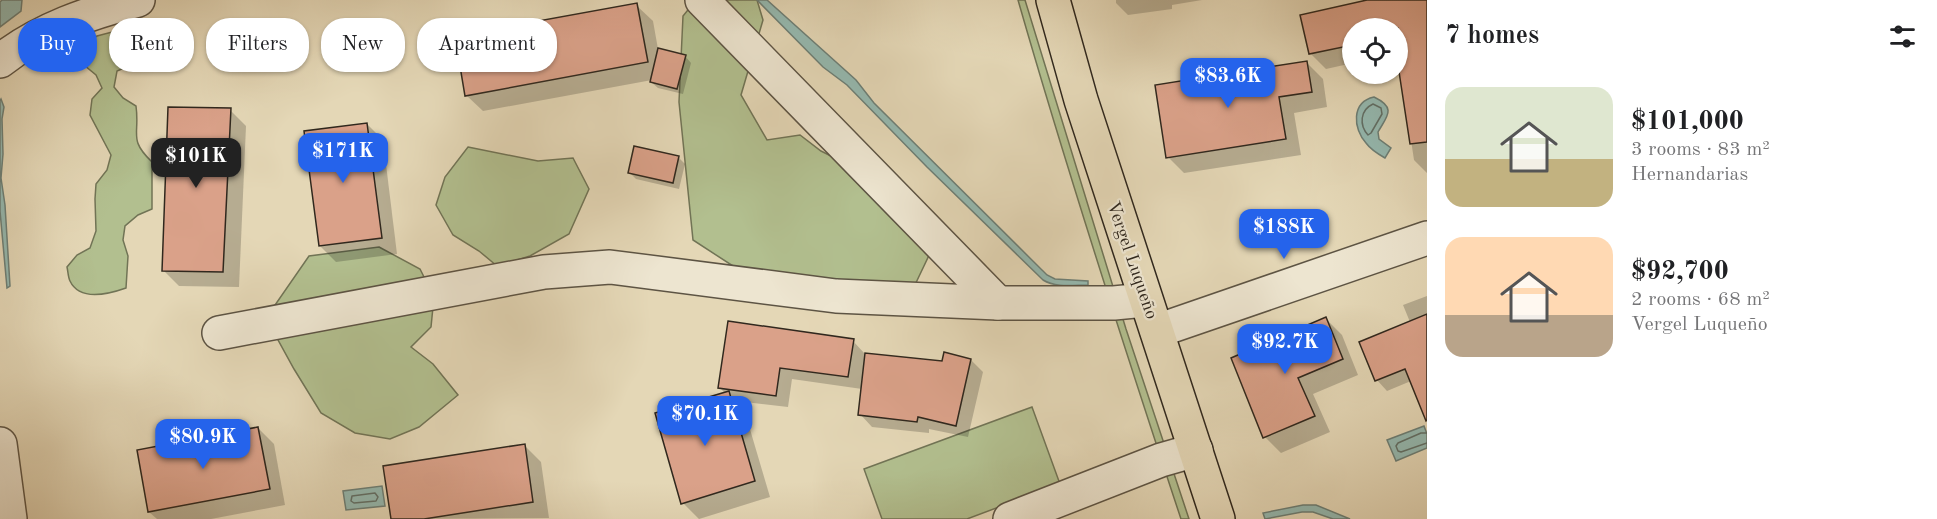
<!DOCTYPE html>
<html lang="en">
<head>
<meta charset="utf-8">
<style>
  :root { --surface:#fff; --page:#f2f2f2; --text:#202124; --muted:#757577; --accent:#2563eb }
  body { margin:0; font-family:"Old Standard TT",serif; background:var(--page); color:var(--text); height:100vh; display:flex; flex-direction:column; font-size:22px; white-space:nowrap }
  * { box-sizing:border-box; margin:0 }
  p { font-size:20px; color:var(--muted) }
  .icon { flex:none; width:33px; height:33px; fill:none; stroke:currentColor; stroke-width:2; stroke-linecap:round; stroke-linejoin:round }
  .map { position:relative; flex:1; overflow:hidden }
  .panel { display:flex; flex-direction:column; background:var(--surface); width:510px }
  .panel>* { flex:none }
  .top-card { position:absolute; left:18px; top:18px; width:570px; height:54px; display:flex; gap:12px }
  .buttons { position:absolute; left:1342px; top:18px; display:grid; gap:12px }
  .buttons a { display:grid; place-items:center; width:66px; height:66px; border-radius:50%; background:var(--surface); box-shadow:0 2px 4px #0004; font-size:30px }
  .price { position:absolute; translate:-50% -51px; padding:0 14px; border-radius:12px; background:var(--accent); color:#fff; font-size:20px; line-height:39px; filter:drop-shadow(0 2px 3px #0008) }
  .price::after { content:''; position:absolute; left:50%; top:36px; width:18px; height:14px; margin-left:-9px; background:inherit; clip-path:polygon(0 0,100% 0,50% 100%) }
  .price.current { background:#222; color:#fff }
  ul { padding:0; list-style:none }
  li { display:flex; align-items:center; gap:18px; height:150px; padding:0 18px }
  li span { display:grid; place-items:center; flex:none; width:168px; height:120px; border-radius:18px; color:#555 }
  li>.icon { margin-inline-start:auto }
  span .icon { width:72px; height:72px; fill:#fffc; stroke-width:1 }
  li b { font-size:26px }
  h2 { display:flex; justify-content:space-between; align-items:center; height:72px; padding:0 18px; font-size:26px }
  .chip { padding:0 21px; border-radius:24px; background:var(--surface); box-shadow:0 2px 4px #0004; font-size:21px; line-height:54px }
  .chip.current { background:var(--accent); color:#fff }
  main { display:flex; flex:1; min-height:0 }
  .map>svg:first-child { display:block }
  .green { fill:#b2bf8f; stroke:#717456; stroke-width:1.5 }
  .water { fill:#95b9b0; stroke:#6d7f76; stroke-width:1.5 }
  .shadow { fill:#0003 }
  .lines { fill:none; stroke-linecap:round; stroke-linejoin:round }
  .shore { stroke:#627067; stroke-width:1.5 }
  .building { fill:#daa189; stroke:#30281e; stroke-width:1.5 }
  .minor-casing { stroke:#5d5444; stroke-width:36 }
  .major-casing { stroke:#30281e; stroke-width:36 }
  .minor { stroke:#ede5d0; stroke-width:33 }
  .major { stroke:#e4d7b6; stroke-width:33 }
  .labels { text-anchor:middle; stroke-width:4.5; stroke-linejoin:round; paint-order:stroke }
  .street-label { font-size:18px; fill:#30281e; stroke:#ede5d0 }
</style>
</head>
<body>
<main>
<div class="map">
<svg width="1427" height="519" viewBox="0 0 1427 519">
  <rect width="100%" height="100%" fill="#e4d7b6"/>
  <filter id="stains"><feTurbulence type="fractalNoise" baseFrequency=".00333" numOctaves="4"/><feColorMatrix values="0 0 0 0 .2 0 0 0 0 .09 0 0 0 0 .02 0 0 0 .5 -.17"/></filter>
  <radialGradient id="worn" r=".72"><stop offset=".6" stop-color="#630" stop-opacity="0"/><stop offset="1" stop-color="#630" stop-opacity=".3"/></radialGradient>
  <g class="green">
    <polygon points="696,0 757,0 763,20 741,95 767,140 800,135 821,151 873,177 932,249 904,308 733,266 693,240 679,102 683,16"/>
    <path d="M1018,0H1025L1126,329L1189,519H1181C1124,347 1068,174 1018,0Z"/>
    <path d="M112,32L127,38L135,51L131,65L117,71L114,87L123,98L136,106C140,135 128,139 152,162V209L138,215L125,226L123,240L128,256L126,288C109,294 80,302 70,281C68,277 68,271 67,267L77,255L90,248L96,231L95,199L96,184L107,170L111,155L90,115L92,99L102,88L96,75L84,65L80,51L83,44L97,36Z"/>
    <polygon points="468,147 538,161 573,158 589,189 569,234 530,256 497,266 479,251 453,235 436,205 445,177"/>
    <polygon points="379,247 420,269 434,297 431,327 411,347 433,364 458,395 419,427 390,439 355,433 321,413 294,369 266,318 309,256"/>
    <polygon points="1032,407 1060,484 967,519 882,519 864,469"/>
  </g>
  <g class="water">
    <polygon points="2,0 22,0 21,11 0,27 0,2"/>
    <path d="M757,0H767L856,80L874,103L1047,275L1055,279L1088,281V285C1073,285 1056,288 1043,280L927,167L847,85L823,67Z"/>
    <path d="M1374,97C1397,108 1387,116 1378,132L1379,139L1391,148L1385,158C1378,154 1371,150 1366,143C1353,129 1351,102 1374,97Z"/>
    <polygon points="1,99 4,107 2,119 3,154 1,178 5,205 10,286 7,288 0,211 0,101"/>
    <polygon points="1424,426 1427,434 1427,448 1396,461 1387,440"/>
    <polygon points="382,486 385,506 346,510 343,491"/>
    <polygon points="1303,505 1316,505 1350,519 1333,519 1313,512 1302,512 1265,519 1263,513"/>
  </g>
  <g class="shadow">
    <polygon points="1116,0 1202,0 1172,5 1172,9 1128,15 1116,3"/>
    <polygon points="1372,0 1427,0 1427,173 1414,160 1398,55 1398,28 1353,28 1353,63 1326,69 1311,54 1302,16"/>
    <polygon points="636,5 653,21 658,49 685,56 691,63 683,94 658,88 651,82 652,80 483,111 466,95"/>
    <polygon points="1307,63 1323,79 1327,107 1294,113 1301,155 1184,173 1168,157"/>
    <polygon points="230,110 246,126 239,287 179,286 163,270"/>
    <polygon points="367,124 383,140 397,254 336,262 320,246"/>
    <polygon points="678,157 685,164 679,189 636,179 629,172"/>
    <polygon points="1427,296 1427,419 1411,381 1387,391 1377,380 1410,322 1403,305"/>
    <polygon points="1326,319 1342,335 1358,375 1313,394 1330,432 1281,453 1265,437"/>
    <polygon points="853,341 865,354 943,363 971,360 983,372 968,437 929,429 929,433 872,427 860,414 862,389 792,379 788,407 736,401 744,409 770,497 699,519 683,503 725,393 720,388"/>
    <polygon points="258,428 274,444 285,505 211,519 157,519 149,512 138,451"/>
    <polygon points="525,446 541,462 549,518 392,519"/>
  </g>
  <g class="lines">
    <g class="shore">
      <path d="M1373,104L1381,108L1382,114L1371,133L1368,135C1359,125 1360,110 1373,104Z"/>
      <polyline points="1427,433 1421,433 1398,443 1396,446 1398,451 1401,452 1427,443"/>
      <polygon points="375,493 378,497 376,501 354,503 351,501 352,496"/>
    </g>
  </g>
  <g class="building">
    <polygon points="1367,0 1427,0 1427,142 1410,144 1398,65 1398,28 1353,28 1353,45 1309,54 1300,15"/>
    <polygon points="637,3 648,62 465,96 455,36"/>
    <polygon points="658,48 686,55 677,89 650,82"/>
    <polygon points="1307,61 1312,92 1279,97 1286,139 1166,158 1155,85"/>
    <polygon points="168,107 231,108 223,272 162,271"/>
    <polygon points="367,123 382,238 319,246 304,131"/>
    <polygon points="634,146 679,156 673,183 628,173"/>
    <polygon points="1427,314 1427,420 1426,421 1405,369 1375,381 1359,342"/>
    <polygon points="1326,317 1343,359 1298,378 1315,416 1263,438 1231,358"/>
    <polygon points="728,321 854,339 848,377 780,368 776,396 718,388"/>
    <polygon points="944,352 971,359 956,426 918,417 917,422 858,415 865,353 942,361"/>
    <polygon points="729,391 755,481 681,504 655,413"/>
    <polygon points="258,427 270,489 148,512 137,450"/>
    <polygon points="525,444 533,502 424,519 391,519 383,466"/>
  </g>
  <g class="lines">
    <defs>
      <g id="minor">
        <polyline points="702,0 998,303"/>
        <path d="M0,61C40,29 89,13 138,0"/>
        <polyline points="1157,331 1427,238"/>
        <polyline points="219,333 544,272 610,267 836,296 998,303 1114,303 1145,300"/>
        <polyline points="0,444 10,519"/>
        <polyline points="1010,519 1161,460 1196,450"/>
      </g>
      <polyline id="major" points="1053,0 1081,100 1218,519"/>
    </defs>
    <use href="#minor" class="minor-casing"/>
    <use href="#major" class="major-casing"/>
    <use href="#minor" class="minor"/>
    <use href="#major" class="major"/>
  </g>
  <g class="labels">
    <g class="street-label">
      <text transform="translate(1133 260) rotate(71)" y="6">Vergel Luqueño</text>
    </g>
  </g>
  <rect width="100%" height="100%" filter="url(#stains)"/>
  <rect width="100%" height="100%" fill="url(#worn)"/>
</svg>
<div class="buttons">
<a><svg class="icon" aria-label="locate" viewBox="0 0 24 24"><circle cx="12" cy="12" r="6"/><path d="M12 2v4M12 18v4M2 12h4M18 12h4"/></svg></a>
</div>
<b class="price" style="left:1228px;top:109px">$83.6K</b>
<b class="price" style="left:343px;top:184px">$171K</b>
<b class="price current" style="left:196px;top:189px">$101K</b>
<b class="price" style="left:1284px;top:260px">$188K</b>
<b class="price" style="left:1285px;top:375px">$92.7K</b>
<b class="price" style="left:705px;top:447px">$70.1K</b>
<b class="price" style="left:203px;top:470px">$80.9K</b>
<div class="top-card">
<a class="chip current">Buy</a>
<a class="chip">Rent</a>
<a class="chip">Filters</a>
<a class="chip">New</a>
<a class="chip">Apartment</a>
</div>
</div>
<section class="panel">
<h2>7 homes<svg class="icon" aria-label="filters" viewBox="0 0 24 24"><path d="M4 7h16M4 17h16"/><circle cx="9" cy="7" r="2"/><circle cx="15" cy="17" r="2"/></svg></h2>
<ul>
<li><span style="background:linear-gradient(#dfe7d0 60%,#c2b280 0)"><svg class="icon" aria-label="home" viewBox="0 0 24 24"><path d="M3 11l9-7 9 7M6 9v11h12V9"/></svg></span><div><b>$101,000</b><p>3 rooms · 83 m²</p><p>Hernandarias</p></div></li>
<li><span style="background:linear-gradient(#ffd9b3 65%,#b9a48a 0)"><svg class="icon" aria-label="home" viewBox="0 0 24 24"><path d="M3 11l9-7 9 7M6 9v11h12V9"/></svg></span><div><b>$92,700</b><p>2 rooms · 68 m²</p><p>Vergel Luqueño</p></div></li>
</ul>
</section>
</main>
</body>
</html>
